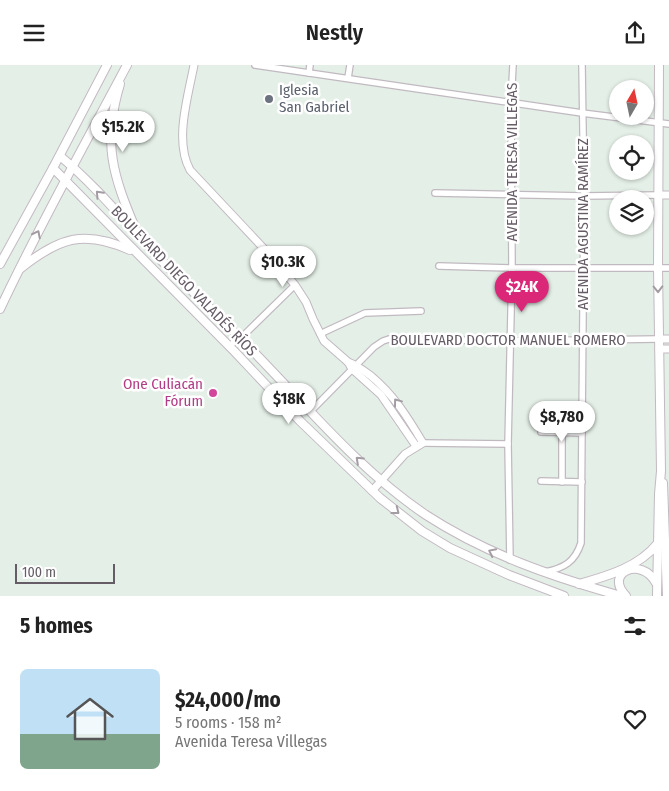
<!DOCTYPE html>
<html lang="en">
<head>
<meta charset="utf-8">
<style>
  :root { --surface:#fff; --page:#f2f2f2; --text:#222; --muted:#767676; --line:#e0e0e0; --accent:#db2777 }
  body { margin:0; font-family:"Fira Sans Condensed",sans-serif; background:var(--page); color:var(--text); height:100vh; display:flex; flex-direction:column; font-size:19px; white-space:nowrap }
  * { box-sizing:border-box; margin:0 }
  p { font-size:16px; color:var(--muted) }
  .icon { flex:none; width:28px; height:28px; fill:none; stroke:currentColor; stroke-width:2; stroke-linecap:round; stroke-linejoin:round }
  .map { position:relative; height:531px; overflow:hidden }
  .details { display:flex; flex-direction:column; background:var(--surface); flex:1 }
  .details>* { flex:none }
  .needle { width:32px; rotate:9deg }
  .buttons { position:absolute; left:609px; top:15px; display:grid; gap:10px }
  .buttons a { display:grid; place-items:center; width:45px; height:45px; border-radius:50%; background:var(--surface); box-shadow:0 1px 4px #0004; font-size:25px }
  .scale { position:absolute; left:15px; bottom:12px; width:100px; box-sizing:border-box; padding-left:5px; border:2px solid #655c65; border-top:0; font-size:14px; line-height:18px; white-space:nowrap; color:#655c65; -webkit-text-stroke:4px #fff; paint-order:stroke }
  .price { position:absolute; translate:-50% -42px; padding:0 11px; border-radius:18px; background:#fff; color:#222; font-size:16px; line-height:32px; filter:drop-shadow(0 1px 2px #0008) }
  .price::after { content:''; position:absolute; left:50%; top:30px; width:15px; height:11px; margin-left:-8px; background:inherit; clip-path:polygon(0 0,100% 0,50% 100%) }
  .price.current { background:var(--accent); color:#fff }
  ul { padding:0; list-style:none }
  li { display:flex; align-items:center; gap:15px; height:125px; padding:0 20px }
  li+li { border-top:1px solid var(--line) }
  li span { display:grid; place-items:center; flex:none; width:140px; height:100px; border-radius:8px; color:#555 }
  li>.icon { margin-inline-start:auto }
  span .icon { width:60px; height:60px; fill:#fffc; stroke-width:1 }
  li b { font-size:21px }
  h2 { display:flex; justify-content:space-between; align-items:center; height:60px; padding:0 20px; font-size:21px }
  header { display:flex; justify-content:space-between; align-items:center; height:65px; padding:0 20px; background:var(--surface); font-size:22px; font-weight:600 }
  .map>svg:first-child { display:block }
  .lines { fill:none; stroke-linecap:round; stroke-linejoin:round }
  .minor-casing { stroke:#c1b9c0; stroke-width:8 }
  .tertiary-casing { stroke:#c1b9c0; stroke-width:9 }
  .secondary-casing { stroke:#c3b9c2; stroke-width:10 }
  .minor { stroke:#fff; stroke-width:5.5 }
  .tertiary { stroke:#fff; stroke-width:7 }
  .secondary { stroke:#fff; stroke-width:8 }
  .oneway { stroke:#a39da3 }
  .worship-dot { fill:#6b7280; stroke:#fff; stroke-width:2 }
  .hotel-dot { fill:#d1479c; stroke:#fff; stroke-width:2 }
  .labels { text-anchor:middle; stroke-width:5; stroke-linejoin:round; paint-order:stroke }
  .worship-label { font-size:15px; fill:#5b616d; stroke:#fff; text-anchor:start }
  .street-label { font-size:15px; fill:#655c65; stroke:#fff }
  .hotel-label { font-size:15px; fill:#b23c85; stroke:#fff; text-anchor:end }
</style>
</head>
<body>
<header><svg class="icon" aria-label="menu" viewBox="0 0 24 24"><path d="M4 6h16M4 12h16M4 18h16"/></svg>Nestly<svg class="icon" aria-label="share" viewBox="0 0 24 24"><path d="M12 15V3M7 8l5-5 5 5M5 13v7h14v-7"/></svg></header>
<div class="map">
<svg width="669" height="531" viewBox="0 0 669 531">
  <rect width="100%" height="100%" fill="#e4efe7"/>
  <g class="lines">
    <defs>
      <g id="minor">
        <polyline points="255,0 582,48 669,59"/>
        <polyline points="309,8 310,0"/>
        <polyline points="348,13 350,0"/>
        <polyline points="435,128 584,131 658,130"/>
        <polyline points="439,201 512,203 669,203"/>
        <polyline points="320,269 365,248 421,246"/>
        <polyline points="230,281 239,272 245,269 295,220"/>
        <polyline points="311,346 374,282 383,276 389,274 511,276 659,274"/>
        <polyline points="541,367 582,368"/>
        <polyline points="423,378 508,379"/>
        <polyline points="541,416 582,417"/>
        <polyline points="562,417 562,367"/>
        <polyline points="510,495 508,379 512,203 511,37 513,0"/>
        <path d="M545,507C564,503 575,497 581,478L584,131L582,0"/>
      </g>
      <g id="tertiary">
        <path d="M194,0C188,32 174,76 190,105L268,188L295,220L306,237L313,254L324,276L348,297L352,304L381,330L416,381"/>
        <polyline points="658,130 669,130"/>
        <polyline points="659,274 669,274"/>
        <polyline points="659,284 669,284"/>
        <path d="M348,297C357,300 363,305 371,311C394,330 408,353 423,378L405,389L372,426"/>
      </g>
      <g id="secondary">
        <path d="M120,19C102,78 113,111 136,165"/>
        <path d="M60,91C96,121 127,159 160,194C187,222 216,248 243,276C302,335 356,403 426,450C486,489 553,512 621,531"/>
        <polyline points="53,103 235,287 300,356 380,433 422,466 450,483 509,510 564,531"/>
        <polyline points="0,199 53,103 107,0"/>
        <path d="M21,203C59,173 84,164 130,185"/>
        <path d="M0,244C39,161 84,81 127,0"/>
        <polyline points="663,418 667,531"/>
        <path d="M579,519C608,511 639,502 658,478"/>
        <path d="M626,531C603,507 642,491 656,518"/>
        <polyline points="657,531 659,429 661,406 658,203 659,0"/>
      </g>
    </defs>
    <use href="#minor" class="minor-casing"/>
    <use href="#tertiary" class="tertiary-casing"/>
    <use href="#secondary" class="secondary-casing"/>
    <use href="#minor" class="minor"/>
    <use href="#tertiary" class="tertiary"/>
    <use href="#secondary" class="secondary"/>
  </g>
  <defs><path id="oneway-chevron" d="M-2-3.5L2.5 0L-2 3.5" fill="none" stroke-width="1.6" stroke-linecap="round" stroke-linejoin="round" transform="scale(1.25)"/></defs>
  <g class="oneway">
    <use href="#oneway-chevron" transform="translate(99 129) rotate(-133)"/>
    <use href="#oneway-chevron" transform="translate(37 169) rotate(-63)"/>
    <use href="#oneway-chevron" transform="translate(658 224) rotate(89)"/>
    <use href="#oneway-chevron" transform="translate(397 337) rotate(-127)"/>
    <use href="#oneway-chevron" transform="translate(359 395) rotate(-137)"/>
    <use href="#oneway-chevron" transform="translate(396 446) rotate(38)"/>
    <use href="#oneway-chevron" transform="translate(492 487) rotate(-154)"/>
  </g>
  <circle class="worship-dot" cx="269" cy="34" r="5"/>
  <circle class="hotel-dot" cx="213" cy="328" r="5"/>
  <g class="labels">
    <g class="worship-label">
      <text x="279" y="30">Iglesia<tspan x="279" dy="17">San Gabriel</tspan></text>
    </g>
    <g class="street-label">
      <text transform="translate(512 97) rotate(-90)" y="5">AVENIDA TERESA VILLEGAS</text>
      <text transform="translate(583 159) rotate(-90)" y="5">AVENIDA AGUSTINA RAMÍREZ</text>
      <text transform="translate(184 216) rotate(46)" y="5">BOULEVARD DIEGO VALADÉS RÍOS</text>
      <text x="508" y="280">BOULEVARD DOCTOR MANUEL ROMERO</text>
    </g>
    <g class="hotel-label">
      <text x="203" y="324">One Culiacán<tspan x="203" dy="17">Fórum</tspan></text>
    </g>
  </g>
</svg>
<div class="buttons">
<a><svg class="needle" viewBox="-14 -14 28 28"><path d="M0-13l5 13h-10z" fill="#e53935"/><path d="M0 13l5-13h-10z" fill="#767676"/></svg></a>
<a><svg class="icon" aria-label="locate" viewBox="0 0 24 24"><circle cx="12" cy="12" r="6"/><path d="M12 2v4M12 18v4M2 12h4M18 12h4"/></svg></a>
<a><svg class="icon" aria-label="layers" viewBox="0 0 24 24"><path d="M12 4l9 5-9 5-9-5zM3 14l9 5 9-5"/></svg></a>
</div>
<div class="scale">100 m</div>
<b class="price" style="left:123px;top:88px">$15.2K</b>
<b class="price" style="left:283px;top:223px">$10.3K</b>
<b class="price current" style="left:522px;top:248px">$24K</b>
<b class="price" style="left:289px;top:360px">$18K</b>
<b class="price" style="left:562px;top:378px">$8,780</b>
</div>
<section class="details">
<h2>5 homes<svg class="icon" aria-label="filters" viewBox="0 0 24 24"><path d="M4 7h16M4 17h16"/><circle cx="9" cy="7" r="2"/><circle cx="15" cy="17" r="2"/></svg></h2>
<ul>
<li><span style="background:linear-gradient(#bfe0f5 65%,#7fa58c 0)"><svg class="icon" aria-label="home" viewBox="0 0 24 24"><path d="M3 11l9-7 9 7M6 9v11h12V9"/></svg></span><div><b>$24,000/mo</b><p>5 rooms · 158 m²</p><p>Avenida Teresa Villegas</p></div><svg class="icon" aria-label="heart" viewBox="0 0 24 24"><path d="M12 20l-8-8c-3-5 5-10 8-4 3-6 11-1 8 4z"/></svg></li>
</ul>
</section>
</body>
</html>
